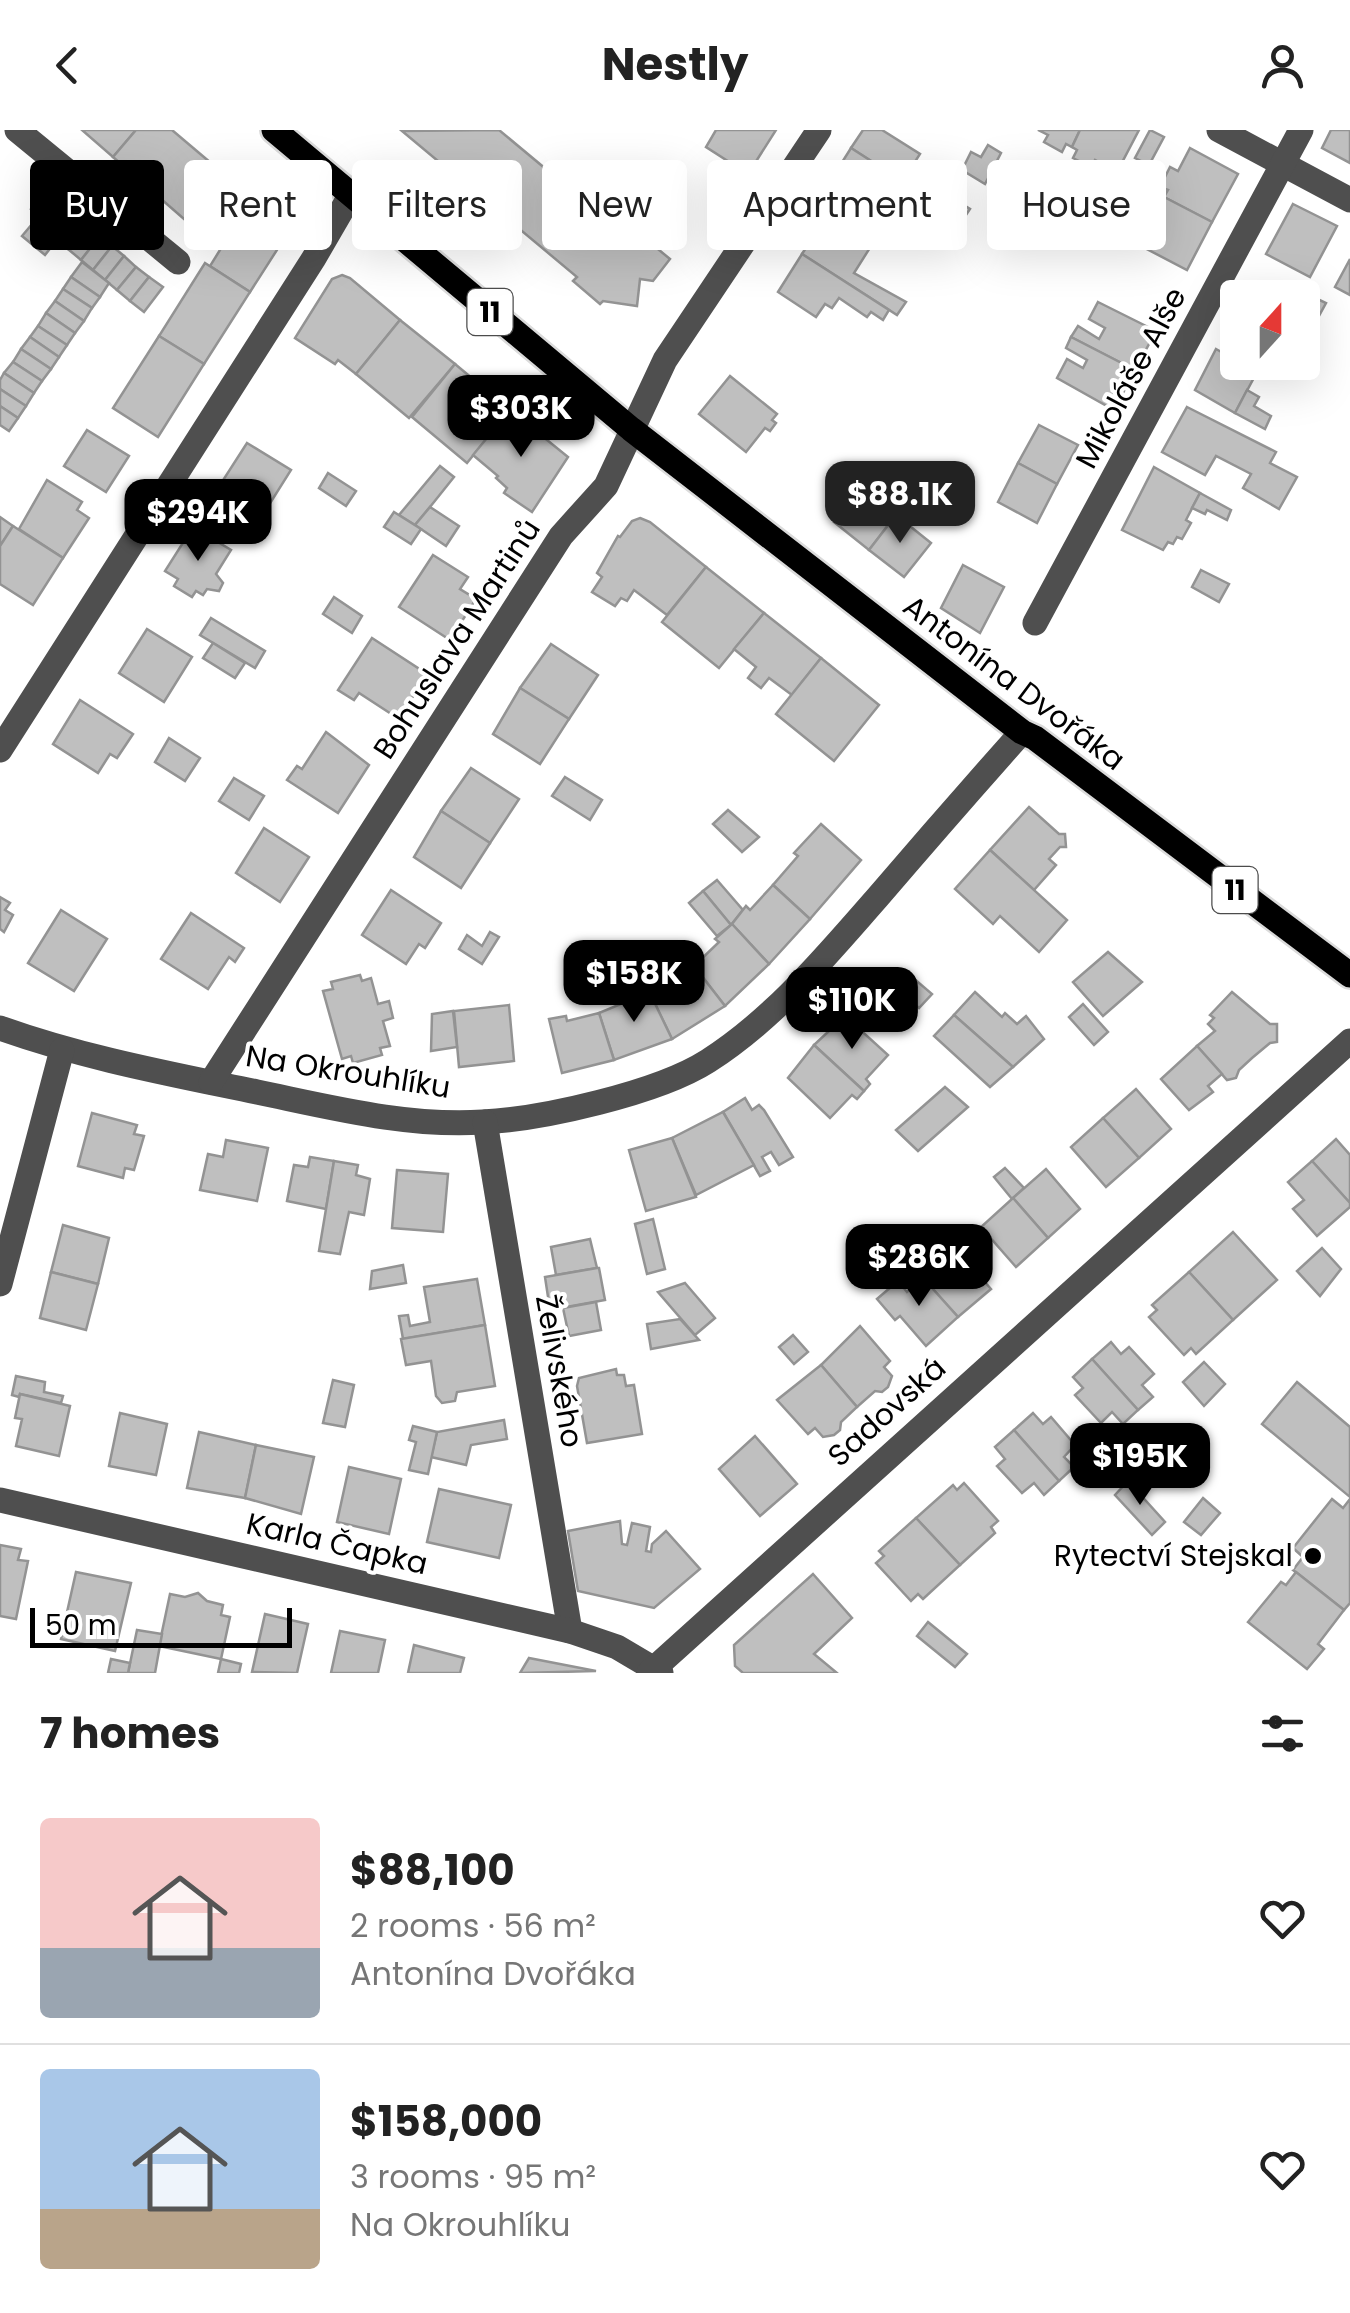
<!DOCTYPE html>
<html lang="en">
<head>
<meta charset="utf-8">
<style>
  :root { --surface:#fff; --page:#f2f2f2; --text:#222; --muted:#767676; --line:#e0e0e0; --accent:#000 }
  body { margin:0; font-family:Poppins,sans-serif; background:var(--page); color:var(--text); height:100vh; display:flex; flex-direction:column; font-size:38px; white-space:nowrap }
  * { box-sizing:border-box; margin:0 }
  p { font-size:32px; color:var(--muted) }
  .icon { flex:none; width:55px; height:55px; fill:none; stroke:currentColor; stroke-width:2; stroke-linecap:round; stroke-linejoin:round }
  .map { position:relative; height:1543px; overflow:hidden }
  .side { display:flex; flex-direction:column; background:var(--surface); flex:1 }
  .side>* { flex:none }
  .top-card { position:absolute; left:30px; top:30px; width:1290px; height:90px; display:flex; gap:20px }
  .needle { width:65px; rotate:21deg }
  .fabs { position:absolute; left:1220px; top:150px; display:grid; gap:20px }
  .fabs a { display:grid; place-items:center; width:100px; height:100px; border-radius:10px; background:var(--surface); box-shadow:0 10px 40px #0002; font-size:50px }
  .scale { position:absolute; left:30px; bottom:25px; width:262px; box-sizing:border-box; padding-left:10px; border:5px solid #000; border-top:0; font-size:28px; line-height:35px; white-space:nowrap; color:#000; -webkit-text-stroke:8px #fff; paint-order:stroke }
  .price { position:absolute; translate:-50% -85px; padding:0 22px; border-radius:20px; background:var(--accent); color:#fff; font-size:32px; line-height:65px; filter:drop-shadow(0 2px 5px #0008) }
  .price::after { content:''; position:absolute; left:50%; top:60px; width:30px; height:22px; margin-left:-15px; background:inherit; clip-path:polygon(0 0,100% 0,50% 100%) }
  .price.active { background:#222; color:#fff }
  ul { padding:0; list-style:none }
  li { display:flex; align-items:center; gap:30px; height:250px; padding:0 40px }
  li+li { border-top:2px solid var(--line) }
  li span { display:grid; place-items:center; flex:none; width:280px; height:200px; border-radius:10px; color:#555 }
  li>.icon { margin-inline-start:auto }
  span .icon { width:120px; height:120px; fill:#fffc; stroke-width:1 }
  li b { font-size:42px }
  h2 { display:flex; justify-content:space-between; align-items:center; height:120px; padding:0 40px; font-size:42px }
  .pill { padding:0 35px; border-radius:10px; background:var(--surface); box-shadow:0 10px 40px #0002; font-size:35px; line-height:90px }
  .pill.active { background:var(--accent); color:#fff }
  header { display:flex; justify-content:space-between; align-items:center; height:130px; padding:0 40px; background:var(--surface); font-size:45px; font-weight:700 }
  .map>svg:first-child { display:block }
  .building { fill:#bfbfbf; stroke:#939393; stroke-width:2.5 }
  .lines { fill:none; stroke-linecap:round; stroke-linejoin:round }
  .major-casing { stroke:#dbdbdb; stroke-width:30 }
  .minor { stroke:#4f4f4f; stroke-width:25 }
  .major { stroke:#000; stroke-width:25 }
  .poi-dot { fill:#000; stroke:#fff; stroke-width:4 }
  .labels { text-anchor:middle; stroke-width:8; stroke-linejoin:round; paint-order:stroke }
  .shield { fill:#fff; stroke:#4c4c4c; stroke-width:2.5 }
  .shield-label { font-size:28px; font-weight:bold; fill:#000 }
  .street-label { font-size:30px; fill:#000; stroke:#fff }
  .poi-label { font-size:30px; fill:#000; stroke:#fff; text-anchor:end }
</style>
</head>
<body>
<header><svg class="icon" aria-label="back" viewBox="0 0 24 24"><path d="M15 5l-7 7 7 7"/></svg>Nestly<svg class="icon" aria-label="person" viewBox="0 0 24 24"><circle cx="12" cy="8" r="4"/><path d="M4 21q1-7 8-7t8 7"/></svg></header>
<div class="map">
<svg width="1350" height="1543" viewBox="0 0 1350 1543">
  <rect width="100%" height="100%" fill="#fff"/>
  <g class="building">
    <polygon points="82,0 136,0 113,27"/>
    <polygon points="136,0 172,0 231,50 192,96 113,27"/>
    <polygon points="499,0 619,100 636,101 670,129 653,151 640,149 637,176 603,171 600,174 573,151 577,147 402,1"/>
    <polygon points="716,0 776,0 748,44 706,17"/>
    <polygon points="863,0 882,0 920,24 911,38 905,34 896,47 851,18"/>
    <polygon points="1038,0 1080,0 1072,17 1066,14 1062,22 1044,12 1048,5"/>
    <polygon points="1080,0 1139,0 1117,42 1095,30 1091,37 1073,28 1077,20 1072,17"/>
    <polygon points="1150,0 1164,7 1149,35 1135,28"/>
    <polygon points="1331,0 1350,0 1350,33 1322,18"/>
    <polygon points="988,15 1001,23 985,54 962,40 971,22 981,27"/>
    <polygon points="851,18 896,47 890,56 908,68 896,85 834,45"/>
    <polygon points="1190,18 1238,44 1212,92 1164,67 1168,60 1160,57 1170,37 1178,41"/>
    <polygon points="231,50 291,98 250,162 210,136 220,120 192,97"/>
    <polygon points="46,61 60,73 45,91 31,79"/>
    <polygon points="949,66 970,79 962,91 941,77"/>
    <polygon points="1164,67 1212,92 1187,140 1139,115 1151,93 1143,89 1154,69 1161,73"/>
    <polygon points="60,73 74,85 54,108 41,96"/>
    <polygon points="1293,74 1337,96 1310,147 1266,124"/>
    <polygon points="941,77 962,91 954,102 933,90"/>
    <polygon points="828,84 873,113 854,143 906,172 897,185 802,124"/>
    <polygon points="74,85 87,96 68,119 54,108"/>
    <polygon points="33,93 56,111 45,125 22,106"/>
    <polygon points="87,96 100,106 81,130 68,119"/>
    <polygon points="100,106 112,116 93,140 81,130"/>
    <polygon points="112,116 124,126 105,150 93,140"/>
    <polygon points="802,124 889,180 883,190 871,182 867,187 839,168 832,178 825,174 816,187 778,162"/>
    <polygon points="124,126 136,137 117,160 105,150"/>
    <polygon points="1350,129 1350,165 1335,157"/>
    <polygon points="82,132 109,153 100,167 71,147"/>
    <polygon points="205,133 250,162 204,234 159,206"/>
    <polygon points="136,137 149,147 130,171 117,160"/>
    <polygon points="342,145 350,148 400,190 356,244 338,230 335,234 295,208 332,149"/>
    <polygon points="71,147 100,167 92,178 63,159"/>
    <polygon points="149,147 163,157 144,182 130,171"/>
    <polygon points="63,159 92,178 84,191 55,171"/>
    <polygon points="1305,163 1326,173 1302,217 1302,168"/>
    <polygon points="55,171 84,191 75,203 46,183"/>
    <polygon points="1098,172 1156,201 1135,240 1071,207 1078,196 1099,209 1105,198 1089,189"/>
    <polygon points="46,183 75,203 67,215 38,196"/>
    <polygon points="400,190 455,234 409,288 356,244"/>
    <polygon points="38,196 67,215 59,227 30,207"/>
    <polygon points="159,206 204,234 158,307 113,278"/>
    <polygon points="30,207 59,227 51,239 21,219"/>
    <polygon points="1071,207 1135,240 1114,280 1057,248 1067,229 1083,238 1087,230 1066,218"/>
    <polygon points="21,219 51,239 42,251 13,232"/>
    <polygon points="1216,219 1257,242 1235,283 1195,260"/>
    <polygon points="13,232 42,251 34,263 4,243"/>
    <polygon points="1268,232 1295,232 1286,248 1266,237"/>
    <polygon points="455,234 510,280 467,333 412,287"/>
    <polygon points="4,243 34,263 26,276 0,259 0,250"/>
    <polygon points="730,246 777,284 772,290 776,293 770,301 765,298 746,322 699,284"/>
    <polygon points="0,259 26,276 18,288 0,276"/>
    <polygon points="1247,260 1259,267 1254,276 1271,286 1265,299 1235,283"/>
    <polygon points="0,276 18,288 9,301 0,295"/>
    <polygon points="1187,277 1276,322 1270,333 1297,347 1279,379 1243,358 1251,344 1216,326 1205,345 1162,322"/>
    <polygon points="510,280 568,327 532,382 504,363 507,358 496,348 498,346 473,325"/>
    <polygon points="1039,295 1078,315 1057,354 1018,333"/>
    <polygon points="87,300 129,326 106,362 64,336"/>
    <polygon points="247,313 291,340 262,386 218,358"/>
    <polygon points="1018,333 1057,354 1037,393 998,372"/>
    <polygon points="440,336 454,347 430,377 415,395 399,385"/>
    <polygon points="1154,337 1200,363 1186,390 1191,393 1182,409 1177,407 1173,414 1168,412 1163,420 1122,400"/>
    <polygon points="328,343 356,361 346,376 319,358"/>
    <polygon points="47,350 82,372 77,380 89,388 63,428 19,399"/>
    <polygon points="861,357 869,363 873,357 882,364 877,370 896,385 869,420 834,392"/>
    <polygon points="1200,363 1231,380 1227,390 1207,380 1205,384 1192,378"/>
    <polygon points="430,377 459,396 446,416 415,395"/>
    <polygon points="394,382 421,399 411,414 384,397"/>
    <polygon points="896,385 931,413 904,447 869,420"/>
    <polygon points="0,387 13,396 0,416"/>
    <polygon points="640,388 650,392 706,437 667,485 634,460 627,471 621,468 615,476 592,462 602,447 597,443 618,406 620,407 632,391"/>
    <polygon points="13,396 63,428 33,475 0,454 0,416"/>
    <polygon points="193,397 231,420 216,444 223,453 219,461 207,459 203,465 196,461 192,467 174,456 178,449 165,441"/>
    <polygon points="433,425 468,447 460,459 476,469 450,510 399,477"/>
    <polygon points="963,435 1004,457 980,503 941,478"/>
    <polygon points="706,437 764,483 719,538 662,492"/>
    <polygon points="1201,440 1229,454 1219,472 1192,457"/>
    <polygon points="334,467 362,486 352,503 323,484"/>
    <polygon points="764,483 821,528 792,565 769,548 761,558 748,548 756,537 734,519"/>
    <polygon points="211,488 265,521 255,538 200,505"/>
    <polygon points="147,499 192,527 164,572 119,543"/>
    <polygon points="372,508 427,544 399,589 359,563 354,570 338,560"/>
    <polygon points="213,513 245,533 235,548 203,528"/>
    <polygon points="551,514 598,545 569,589 520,558"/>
    <polygon points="821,528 879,575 834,631 776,584"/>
    <polygon points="520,558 569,589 540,634 493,604"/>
    <polygon points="80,570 133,604 117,628 110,624 98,643 53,614"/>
    <polygon points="326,602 369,635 338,683 287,650 297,636 302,639"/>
    <polygon points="169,608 200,628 185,651 155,632"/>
    <polygon points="471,638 519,669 490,713 441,681"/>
    <polygon points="565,647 602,670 590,690 552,666"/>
    <polygon points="234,648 264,666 249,690 219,671"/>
    <polygon points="1029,677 1059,704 1065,704 1066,717 1060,717 1049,729 1056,735 1034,760 990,720"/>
    <polygon points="728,680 759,707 742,722 713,694"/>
    <polygon points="441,681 490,713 461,758 414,727"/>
    <polygon points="821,694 861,730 810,789 773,755 798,726 794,723"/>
    <polygon points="264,698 309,727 280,772 236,743"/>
    <polygon points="990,720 1067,790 1039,822 1000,786 993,794 955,759"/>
    <polygon points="717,750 743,780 731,795 703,761"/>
    <polygon points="773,755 810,789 769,834 732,794 746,776 750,780"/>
    <polygon points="391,760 441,793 425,818 419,814 406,834 362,805"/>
    <polygon points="703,761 731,795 717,806 689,773"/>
    <polygon points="0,767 10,773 5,780 13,785 4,802 0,799"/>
    <polygon points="61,780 107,809 74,861 28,833"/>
    <polygon points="191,783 244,818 235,832 229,827 208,859 161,829"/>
    <polygon points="732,794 769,834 725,876 694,836 719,812 715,809"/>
    <polygon points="490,802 499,807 482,834 459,819 467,805 482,816"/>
    <polygon points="638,814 660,852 646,858 624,823"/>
    <polygon points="1108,822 1142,852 1103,886 1073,852"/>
    <polygon points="624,823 646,858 631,865 609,833"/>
    <polygon points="694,836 725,876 672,909 647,857 662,851 665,855"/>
    <polygon points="905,841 932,864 919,878 892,855"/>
    <polygon points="360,845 362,851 371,848 378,874 389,871 393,888 383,891 390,916 380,918 382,925 353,933 351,926 342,929 323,861 333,859 331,852"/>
    <polygon points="647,857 672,909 614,930 599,883 633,869 632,864"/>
    <polygon points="975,862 1002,887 1005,883 1017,894 1026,886 1044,909 1013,937 954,885"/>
    <polygon points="1232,862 1270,894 1277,894 1277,912 1270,913 1252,928 1239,940 1236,948 1227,950 1197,916 1215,901 1208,894 1214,888 1210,885"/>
    <polygon points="1083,874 1108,902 1094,915 1069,887"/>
    <polygon points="509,875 514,931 459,937 454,881"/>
    <polygon points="453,881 457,917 431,921 432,884"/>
    <polygon points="599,883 614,930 562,943 549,889 566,886 567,891"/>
    <polygon points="954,885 1013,937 990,957 934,906"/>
    <polygon points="845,886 888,925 866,949 870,954 864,961 814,915"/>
    <polygon points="814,915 864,961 857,969 852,965 830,988 788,948"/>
    <polygon points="1197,916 1222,944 1208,956 1213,962 1189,980 1161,949"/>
    <polygon points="945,957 968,977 918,1021 896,1000"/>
    <polygon points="1136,959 1171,999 1139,1028 1103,988"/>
    <polygon points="745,968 752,980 759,975 764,980 793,1027 779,1035 771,1022 762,1027 770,1041 760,1046 723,982"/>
    <polygon points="723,982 754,1035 696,1065 672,1008"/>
    <polygon points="92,983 137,995 134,1004 144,1006 134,1040 125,1038 123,1048 78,1036"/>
    <polygon points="1103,988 1139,1028 1106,1057 1071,1017"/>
    <polygon points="672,1008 696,1067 646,1081 629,1020"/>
    <polygon points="1336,1009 1350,1025 1350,1073 1312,1031"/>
    <polygon points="226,1010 268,1018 257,1071 200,1060 208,1024 223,1027"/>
    <polygon points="310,1027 334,1031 326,1079 287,1071 294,1035 308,1037"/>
    <polygon points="334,1031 358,1035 356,1045 370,1049 364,1085 349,1082 340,1124 319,1121"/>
    <polygon points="1312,1031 1350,1073 1350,1077 1317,1106 1293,1079 1304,1070 1288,1052"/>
    <polygon points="1005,1038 1024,1058 1012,1069 994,1047"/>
    <polygon points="1046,1039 1080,1079 1048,1108 1013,1068"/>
    <polygon points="397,1040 448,1044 443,1102 392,1098"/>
    <polygon points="1013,1068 1048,1108 1016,1137 981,1097"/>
    <polygon points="653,1089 665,1139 647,1144 635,1094"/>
    <polygon points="63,1095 109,1108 98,1154 51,1142"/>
    <polygon points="1233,1102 1277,1150 1233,1190 1189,1142"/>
    <polygon points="590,1109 597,1138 556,1145 551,1117"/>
    <polygon points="1322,1118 1341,1139 1320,1166 1297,1141"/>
    <polygon points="956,1119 991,1159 958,1187 923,1148"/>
    <polygon points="403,1135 406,1153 370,1159 372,1141"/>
    <polygon points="597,1138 599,1138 605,1170 550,1180 545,1147"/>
    <polygon points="51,1142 98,1154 86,1200 40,1188"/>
    <polygon points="1189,1142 1233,1190 1196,1224 1191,1218 1184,1225 1149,1187 1157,1180 1152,1175"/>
    <polygon points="923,1148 958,1187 926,1216 900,1186 895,1190 877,1169 898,1151 907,1162"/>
    <polygon points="477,1149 485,1195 403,1209 399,1186 408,1185 410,1196 430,1192 424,1157"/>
    <polygon points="685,1153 715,1188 695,1205 658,1162"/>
    <polygon points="596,1172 601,1200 569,1206 563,1178"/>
    <polygon points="680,1189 699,1210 651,1219 647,1194"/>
    <polygon points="485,1195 495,1256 457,1262 455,1271 442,1273 436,1266 431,1231 406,1235 401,1209"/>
    <polygon points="860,1196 890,1231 884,1237 892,1246 888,1257 882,1262 875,1261 857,1277 821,1235"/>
    <polygon points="793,1205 808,1222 794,1234 779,1217"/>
    <polygon points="1111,1212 1121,1224 1129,1217 1154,1244 1142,1255 1153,1267 1138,1280 1092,1229"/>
    <polygon points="1092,1229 1138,1280 1123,1294 1112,1282 1101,1293 1075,1265 1083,1258 1073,1247"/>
    <polygon points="1204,1232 1225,1254 1204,1276 1183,1252"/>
    <polygon points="821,1235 857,1277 841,1292 840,1300 834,1305 823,1307 815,1298 808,1304 777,1270"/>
    <polygon points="616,1239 617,1245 624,1245 626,1256 634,1255 642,1304 587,1313 577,1256 579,1248"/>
    <polygon points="16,1246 45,1252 44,1262 63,1266 61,1273 20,1264 19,1267 12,1265"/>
    <polygon points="333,1250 354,1255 345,1297 323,1293"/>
    <polygon points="1297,1252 1350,1297 1350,1367 1262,1294"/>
    <polygon points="20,1264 70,1276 59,1326 16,1316 22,1289 15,1288"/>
    <polygon points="120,1283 167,1294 156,1345 109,1336"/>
    <polygon points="1033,1283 1043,1294 1051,1287 1075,1315 1064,1327 1074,1337 1059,1351 1014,1300"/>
    <polygon points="504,1290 507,1309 471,1315 466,1335 431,1327 437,1302"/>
    <polygon points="413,1296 437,1302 428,1344 409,1340 416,1312 409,1310"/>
    <polygon points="1014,1300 1059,1351 1044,1365 1034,1353 1022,1363 997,1336 1005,1329 995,1317"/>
    <polygon points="199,1302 256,1315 245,1368 187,1358"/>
    <polygon points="755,1306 797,1354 760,1386 719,1339"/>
    <polygon points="256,1315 314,1327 301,1384 245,1368"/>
    <polygon points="349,1337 401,1349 389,1404 337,1392"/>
    <polygon points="1128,1351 1165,1392 1152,1405 1115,1365"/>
    <polygon points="964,1353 998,1391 991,1397 995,1403 960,1435 916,1388 953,1355 957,1360"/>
    <polygon points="439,1359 511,1375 499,1428 427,1412"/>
    <polygon points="1203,1368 1220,1383 1201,1405 1184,1392"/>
    <polygon points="1332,1369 1343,1378 1350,1369 1350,1473 1344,1480 1293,1440 1303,1427 1293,1418"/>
    <polygon points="916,1388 960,1435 923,1469 918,1464 911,1471 876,1433 884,1426 879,1421"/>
    <polygon points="620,1391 622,1414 627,1415 632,1393 650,1397 646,1421 651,1422 652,1414 666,1401 700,1439 654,1478 578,1461 568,1401"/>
    <polygon points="0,1415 21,1419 18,1430 28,1431 16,1489 0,1486"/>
    <polygon points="76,1442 131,1453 115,1521 61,1509"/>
    <polygon points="1296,1442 1344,1480 1318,1514 1324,1519 1307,1539 1248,1492 1281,1452 1286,1455"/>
    <polygon points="813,1444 852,1488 814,1524 837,1543 743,1543 735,1536 734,1515"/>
    <polygon points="170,1464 185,1467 198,1463 207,1471 223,1475 221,1485 230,1487 221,1529 159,1516"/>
    <polygon points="265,1484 308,1494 297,1543 252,1542"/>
    <polygon points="928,1492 967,1524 955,1537 917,1506"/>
    <polygon points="137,1500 162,1504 155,1543 128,1543"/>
    <polygon points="340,1501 385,1510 378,1543 331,1543"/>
    <polygon points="414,1515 464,1528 460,1543 408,1543"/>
    <polygon points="529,1528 596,1541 520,1543"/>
    <polygon points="111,1529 130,1533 128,1543 108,1543"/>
    <polygon points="221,1529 241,1534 239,1543 218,1543"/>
  </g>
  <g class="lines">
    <defs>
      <polyline id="major" points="274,0 631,299 1022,602 1035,608 1350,845"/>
    </defs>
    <use href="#major" class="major-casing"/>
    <g class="minor">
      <polyline points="17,0 178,132"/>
      <polyline points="1219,0 1350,70"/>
      <polyline points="1035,493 1301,0"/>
      <polyline points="0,620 314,128 350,66"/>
      <path d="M0,898C84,928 171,944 257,962C330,977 407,997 483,992C542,989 658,963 708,931C775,888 825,827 877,768C925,712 973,657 1022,602"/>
      <polyline points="211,952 561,406 606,356 665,230 819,0"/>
      <polyline points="485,992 570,1501"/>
      <polyline points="0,1154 62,920"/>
      <polyline points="0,1370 570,1501 617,1517 661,1543"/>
      <polyline points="649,1543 1350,911"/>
    </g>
    <use href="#major" class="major"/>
  </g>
  <circle class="poi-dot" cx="1313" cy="1426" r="10"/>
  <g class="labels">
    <g class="shield">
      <rect x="467.5" y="159" width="45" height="46" rx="8"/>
      <rect x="1212.5" y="737" width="45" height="46" rx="8"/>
    </g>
    <g class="shield-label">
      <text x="490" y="192">11</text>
      <text x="1235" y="770">11</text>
    </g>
    <g class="street-label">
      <text transform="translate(1131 248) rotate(-62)" y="10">Mikoláše Alše</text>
      <text transform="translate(457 509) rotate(-57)" y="10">Bohuslava Martinů</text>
      <text transform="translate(1014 553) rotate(37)" y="10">Antonína Dvořáka</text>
      <text transform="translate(348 942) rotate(9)" y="10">Na Okrouhlíku</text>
      <text transform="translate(559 1241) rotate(80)" y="10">Želivského</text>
      <text transform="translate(887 1282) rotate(-42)" y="10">Sadovská</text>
      <text transform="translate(337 1414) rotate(13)" y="10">Karla Čapka</text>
    </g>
    <g class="poi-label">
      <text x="1293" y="1436">Rytectví Stejskal</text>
    </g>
  </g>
</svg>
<div class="fabs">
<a><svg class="needle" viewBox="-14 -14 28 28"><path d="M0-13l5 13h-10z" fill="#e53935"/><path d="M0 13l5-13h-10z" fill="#767676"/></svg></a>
</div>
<div class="scale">50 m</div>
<b class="price" style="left:521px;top:330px">$303K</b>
<b class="price active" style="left:900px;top:416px">$88.1K</b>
<b class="price" style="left:198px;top:434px">$294K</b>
<b class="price" style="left:634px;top:895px">$158K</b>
<b class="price" style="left:852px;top:922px">$110K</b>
<b class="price" style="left:919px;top:1179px">$286K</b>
<b class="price" style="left:1140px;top:1378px">$195K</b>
<div class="top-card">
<a class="pill active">Buy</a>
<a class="pill">Rent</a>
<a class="pill">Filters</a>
<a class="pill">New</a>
<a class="pill">Apartment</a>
<a class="pill">House</a>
</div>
</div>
<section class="side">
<h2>7 homes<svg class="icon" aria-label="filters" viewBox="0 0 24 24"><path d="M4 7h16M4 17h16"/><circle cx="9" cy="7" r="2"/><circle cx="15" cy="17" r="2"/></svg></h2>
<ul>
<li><span style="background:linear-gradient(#f6c9c9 65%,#9aa5b1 0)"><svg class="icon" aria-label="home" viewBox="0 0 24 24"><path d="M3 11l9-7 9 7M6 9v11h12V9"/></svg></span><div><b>$88,100</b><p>2 rooms · 56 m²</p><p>Antonína Dvořáka</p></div><svg class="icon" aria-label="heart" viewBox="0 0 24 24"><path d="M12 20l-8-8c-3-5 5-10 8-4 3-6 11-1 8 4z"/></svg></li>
<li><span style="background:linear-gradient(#a9c7e8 70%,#b9a48a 0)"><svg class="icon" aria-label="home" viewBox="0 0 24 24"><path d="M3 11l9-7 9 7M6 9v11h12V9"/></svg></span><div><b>$158,000</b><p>3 rooms · 95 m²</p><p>Na Okrouhlíku</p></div><svg class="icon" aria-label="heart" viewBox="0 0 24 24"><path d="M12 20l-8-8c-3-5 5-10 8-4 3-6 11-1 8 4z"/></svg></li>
</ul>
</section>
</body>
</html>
